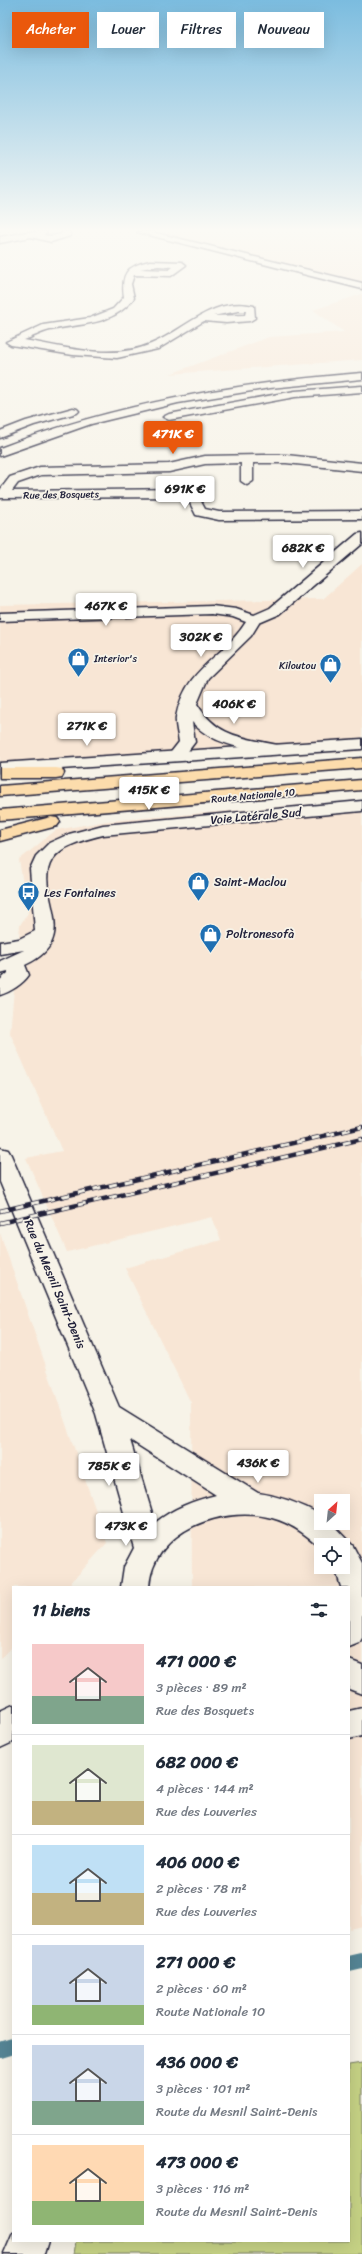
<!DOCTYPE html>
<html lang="fr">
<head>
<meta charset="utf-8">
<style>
  :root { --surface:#fff; --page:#f2f2f3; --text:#1f2937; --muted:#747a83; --line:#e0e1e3; --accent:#ea580c }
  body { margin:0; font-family:Sriracha,sans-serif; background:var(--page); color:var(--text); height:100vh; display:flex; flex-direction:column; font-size:15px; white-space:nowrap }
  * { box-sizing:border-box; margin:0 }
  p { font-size:13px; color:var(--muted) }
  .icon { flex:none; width:22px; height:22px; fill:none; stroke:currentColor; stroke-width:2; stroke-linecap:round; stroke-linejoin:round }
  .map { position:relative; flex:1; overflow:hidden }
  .drawer { position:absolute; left:12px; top:1586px; width:338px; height:656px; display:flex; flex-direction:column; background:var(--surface); border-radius:0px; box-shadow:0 4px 16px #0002 }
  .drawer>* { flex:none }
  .guide { position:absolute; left:12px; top:12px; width:338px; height:36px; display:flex; gap:8px }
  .needle { width:26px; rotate:27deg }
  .tools { position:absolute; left:314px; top:1494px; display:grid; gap:8px }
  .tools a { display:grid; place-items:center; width:36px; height:36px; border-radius:0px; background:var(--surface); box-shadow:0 4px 16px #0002; font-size:20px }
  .price { position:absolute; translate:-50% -34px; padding:0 9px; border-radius:4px; background:#fff; color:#222; font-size:13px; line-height:26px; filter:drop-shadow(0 1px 2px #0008) }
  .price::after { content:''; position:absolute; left:50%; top:24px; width:12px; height:9px; margin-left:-6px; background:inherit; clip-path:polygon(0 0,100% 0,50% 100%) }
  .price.current { background:var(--accent); color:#fff }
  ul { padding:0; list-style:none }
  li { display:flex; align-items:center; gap:12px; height:100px; padding:0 20px }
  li+li { border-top:1px solid var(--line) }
  li span { display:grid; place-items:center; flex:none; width:112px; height:80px; border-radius:0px; color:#555 }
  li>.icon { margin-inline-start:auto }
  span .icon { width:48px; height:48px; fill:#fffc; stroke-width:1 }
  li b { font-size:17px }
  h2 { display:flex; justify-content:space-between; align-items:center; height:48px; padding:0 20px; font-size:17px }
  .tag { padding:0 14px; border-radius:0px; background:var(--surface); box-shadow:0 4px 16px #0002; font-size:14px; line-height:36px }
  .tag.current { background:var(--accent); color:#fff }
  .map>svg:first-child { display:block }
  .built { fill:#f8e6d5; fill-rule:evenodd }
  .green { fill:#c6d285; stroke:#747a60 }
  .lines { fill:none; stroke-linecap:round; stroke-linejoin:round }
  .stream { stroke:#558595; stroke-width:16 }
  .minor-casing { stroke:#22223b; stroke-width:3 }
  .tertiary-casing { stroke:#22223b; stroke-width:3 }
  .primary-casing { stroke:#22223b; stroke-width:3 }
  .minor { fill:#f7f3e8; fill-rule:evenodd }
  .tertiary { fill:#f7f3e8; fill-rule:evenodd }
  .primary { fill:#fcdcac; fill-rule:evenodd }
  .rail-casing { stroke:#22223b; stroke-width:4.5 }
  .rail { stroke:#f7f3e8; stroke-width:3; stroke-dasharray:8; stroke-linecap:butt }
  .labels { text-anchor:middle; stroke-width:3.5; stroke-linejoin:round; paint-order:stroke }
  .far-street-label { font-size:10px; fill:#22223b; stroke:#f7f3e8 }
  .far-poi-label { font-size:10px; fill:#22223b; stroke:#f7f3e8; text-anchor:start }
  .street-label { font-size:12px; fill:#22223b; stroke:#f7f3e8 }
  .poi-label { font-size:12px; fill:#22223b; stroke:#f7f3e8; text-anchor:start }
</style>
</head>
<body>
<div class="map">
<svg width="362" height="2254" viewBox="0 0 362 2254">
  <rect width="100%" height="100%" fill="#f7f3e8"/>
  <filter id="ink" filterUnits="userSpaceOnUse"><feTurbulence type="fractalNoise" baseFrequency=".025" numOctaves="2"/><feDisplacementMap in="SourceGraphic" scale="8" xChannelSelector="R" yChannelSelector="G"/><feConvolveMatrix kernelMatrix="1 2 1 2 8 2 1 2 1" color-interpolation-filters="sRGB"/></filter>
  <g filter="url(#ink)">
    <g class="built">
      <polygon points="168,232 362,232 362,286 154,235"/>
      <polygon points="362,294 362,360 170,374 269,337 344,332 313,310"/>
      <polygon points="362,564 362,751 0,772 0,605 323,599"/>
      <path d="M362,800V1926L349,1929V1587H192L191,1403L125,1268L221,1240L212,1217L67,1252L26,1158L62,1151L10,1033L20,925L28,913L19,860L56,830L107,821ZM321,1501H343V1523H321ZM321,1545H343V1567H321Z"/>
      <polygon points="0,1233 107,1543 67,1587 13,1587 13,1645 0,1659"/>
    </g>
    <polygon class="green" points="362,2063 362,2254 74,2254 76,2241 349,2241 349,2065"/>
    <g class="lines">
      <g class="stream">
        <polyline points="349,1964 362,1961"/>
        <polyline points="0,2050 13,2046"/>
      </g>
      <defs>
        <g id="minor">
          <polygon points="27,232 47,232 43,235 51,236 62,234 62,232 70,232 70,236 51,242 31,237 0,243 0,237"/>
          <polygon points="137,232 152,232 362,283 362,289"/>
          <path d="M150,261L182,262L186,265L171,276L134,275L131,284L134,298C113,326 81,323 50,330C41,332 33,337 24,340C64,347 112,361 151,344C185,330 213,296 254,306L255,318L250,321L226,323L204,321L158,349L117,358L73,355L11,345L6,342L43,325L90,318L113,309L124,297C121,274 126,266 150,261ZM158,266L173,267L169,270L140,269ZM238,311H246L245,315L213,316Z"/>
          <polygon points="362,386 362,392 295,397 169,420 163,417 169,414 295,391"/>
          <polygon points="264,455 286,455 362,463 362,471 286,463 253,463 253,481 247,485 241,481 241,463 205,464 169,472 41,475 18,483 12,491 186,489 198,496 205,509 219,512 362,511 362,519 219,520 196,515 189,501 183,497 0,498 0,490 10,477 40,467 169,464 205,456"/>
          <path d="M362,533V544L280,614L259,623L251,636L208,678L197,704C219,739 244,737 281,746L283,749L281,752L275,754C247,749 212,745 192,722L195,742L182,759H170L168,756L179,742C178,734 175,724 176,717C186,666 223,659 246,622L233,617L212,614L0,621V613L212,606L236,609L254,615L270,608L357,534Z"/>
          <path d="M362,801V811L103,835C87,839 61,845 52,860C32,892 85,938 25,965L29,975C23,984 10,992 0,995V980L8,973V971L0,973V961L24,950L0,954V942L19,939L35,931L30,869L36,856L49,843L69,834L103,825Z"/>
          <polygon points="13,1705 13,1742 0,1748 0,1711"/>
          <polygon points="13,2233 13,2241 48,2241 44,2254 4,2254"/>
        </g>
        <g id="tertiary">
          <path d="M362,373V379L270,388L178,403L91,424L0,456V448C117,403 238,383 362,373Z"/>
          <polygon points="73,408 77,409 79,411 77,413 34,425 0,438 0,431 26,421"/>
          <polygon points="362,739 362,749 0,773 0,763"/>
          <path d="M0,1148L8,1150L11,1155L119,1407L258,1493C280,1496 301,1504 321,1515V1523H331L353,1546L362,1563V1638L359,1643L349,1647V1587H341L335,1567H343V1545H321V1548C307,1535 291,1523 272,1518C223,1505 153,1529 149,1587H121L124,1567L134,1548L96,1414L0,1182ZM130,1440L216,1495C193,1501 173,1508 155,1523Z"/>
          <polygon points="349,1660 362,1665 362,1694 349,1689"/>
          <polygon points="362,1708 362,1736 349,1739 349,1711"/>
        </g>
        <g id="primary">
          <polygon points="362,758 362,768 0,796 0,786"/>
          <polygon points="0,768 56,768 62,769 64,773 62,777 56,778 0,778"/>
          <polygon points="362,780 362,790 0,820 0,810"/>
          <polygon points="51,817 57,818 60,822 57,826 0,841 0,830"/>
        </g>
      </defs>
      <use href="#minor" class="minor-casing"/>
      <use href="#tertiary" class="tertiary-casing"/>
      <use href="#primary" class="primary-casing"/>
      <use href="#minor" class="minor"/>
      <use href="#tertiary" class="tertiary"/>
      <use href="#primary" class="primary"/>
      <defs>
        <g id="rail">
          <polyline points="0,1211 362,1127"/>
          <polyline points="0,1223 362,1139"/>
        </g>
      </defs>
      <use href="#rail" class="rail-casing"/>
      <use href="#rail" class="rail"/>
    </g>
  </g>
  <linearGradient id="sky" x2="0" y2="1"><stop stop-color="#7bbcdf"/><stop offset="0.42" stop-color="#fbfaf5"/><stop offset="1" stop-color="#fbfaf5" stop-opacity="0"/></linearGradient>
  <rect width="362" height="548" fill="url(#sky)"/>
  <defs>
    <symbol id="shop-pin" viewBox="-11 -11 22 30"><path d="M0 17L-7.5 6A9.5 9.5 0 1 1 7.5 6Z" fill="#1f6fb2" stroke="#f7f3e8"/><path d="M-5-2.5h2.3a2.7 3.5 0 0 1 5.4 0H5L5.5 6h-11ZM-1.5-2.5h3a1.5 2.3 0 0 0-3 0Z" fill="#fff"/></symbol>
    <symbol id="bus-pin" viewBox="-11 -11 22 30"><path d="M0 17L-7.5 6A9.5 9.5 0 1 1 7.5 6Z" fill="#1f6fb2" stroke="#f7f3e8"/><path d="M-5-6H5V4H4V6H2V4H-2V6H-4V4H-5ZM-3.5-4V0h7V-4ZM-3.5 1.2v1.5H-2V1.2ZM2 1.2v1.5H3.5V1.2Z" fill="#fff"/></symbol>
  </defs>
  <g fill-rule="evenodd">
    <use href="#shop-pin" x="66" y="646" width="25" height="34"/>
    <use href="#shop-pin" x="318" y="652" width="25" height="34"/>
    <use href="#shop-pin" x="186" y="870" width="25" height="34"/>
    <use href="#bus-pin" x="16" y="880" width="25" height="34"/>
    <use href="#shop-pin" x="198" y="922" width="25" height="34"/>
  </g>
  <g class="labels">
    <g class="far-street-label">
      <text transform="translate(61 494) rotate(-1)" y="4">Rue des Bosquets</text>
      <text transform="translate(253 795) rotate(-5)" y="4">Route Nationale 10</text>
    </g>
    <g class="far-poi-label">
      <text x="94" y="662">Interior's</text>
      <text x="316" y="669" text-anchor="end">Kiloutou</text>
    </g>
    <g class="street-label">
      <text transform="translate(256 816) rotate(-5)" y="4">Voie Latérale Sud</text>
      <text transform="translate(55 1284) rotate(67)" y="4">Rue du Mesnil Saint-Denis</text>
    </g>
    <g class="poi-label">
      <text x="214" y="886">Saint-Maclou</text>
      <text x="44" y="897">Les Fontaines</text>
      <text x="226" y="938">Poltronesofà</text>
    </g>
  </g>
</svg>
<div class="tools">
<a><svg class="needle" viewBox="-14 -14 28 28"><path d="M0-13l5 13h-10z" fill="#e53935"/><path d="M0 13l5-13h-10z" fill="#747a83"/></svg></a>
<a><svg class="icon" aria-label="locate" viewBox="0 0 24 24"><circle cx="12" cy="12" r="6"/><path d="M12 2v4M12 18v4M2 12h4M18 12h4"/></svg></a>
</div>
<b class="price current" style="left:173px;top:455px">471K €</b>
<b class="price" style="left:185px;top:510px">691K €</b>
<b class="price" style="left:303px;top:569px">682K €</b>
<b class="price" style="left:106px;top:627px">467K €</b>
<b class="price" style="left:201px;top:658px">302K €</b>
<b class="price" style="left:234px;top:725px">406K €</b>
<b class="price" style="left:87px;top:747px">271K €</b>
<b class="price" style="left:149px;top:811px">415K €</b>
<b class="price" style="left:258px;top:1484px">436K €</b>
<b class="price" style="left:109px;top:1487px">785K €</b>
<b class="price" style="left:126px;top:1547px">473K €</b>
<div class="guide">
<a class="tag current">Acheter</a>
<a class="tag">Louer</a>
<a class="tag">Filtres</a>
<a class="tag">Nouveau</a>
</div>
<section class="drawer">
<h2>11 biens<svg class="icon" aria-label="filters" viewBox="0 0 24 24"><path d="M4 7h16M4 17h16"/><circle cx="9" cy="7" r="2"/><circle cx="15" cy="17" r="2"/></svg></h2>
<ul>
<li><span style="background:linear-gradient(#f6c9c9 65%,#7fa58c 0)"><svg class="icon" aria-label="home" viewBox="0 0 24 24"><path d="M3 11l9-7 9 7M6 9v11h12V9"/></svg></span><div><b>471 000 €</b><p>3 pièces · 89 m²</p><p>Rue des Bosquets</p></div></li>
<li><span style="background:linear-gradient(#dfe7d0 70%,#c2b280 0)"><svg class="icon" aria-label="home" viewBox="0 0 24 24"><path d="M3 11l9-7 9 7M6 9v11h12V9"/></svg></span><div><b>682 000 €</b><p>4 pièces · 144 m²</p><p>Rue des Louveries</p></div></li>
<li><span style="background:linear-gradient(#bfe0f5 60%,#c2b280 0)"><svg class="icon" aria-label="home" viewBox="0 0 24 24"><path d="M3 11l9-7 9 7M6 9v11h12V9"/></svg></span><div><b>406 000 €</b><p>2 pièces · 78 m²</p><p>Rue des Louveries</p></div></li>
<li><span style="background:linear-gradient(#c9d6e8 75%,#8fb573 0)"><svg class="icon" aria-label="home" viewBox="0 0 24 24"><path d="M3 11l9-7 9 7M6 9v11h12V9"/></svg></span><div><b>271 000 €</b><p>2 pièces · 60 m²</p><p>Route Nationale 10</p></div></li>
<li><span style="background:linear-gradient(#c9d6e8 70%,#7fa58c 0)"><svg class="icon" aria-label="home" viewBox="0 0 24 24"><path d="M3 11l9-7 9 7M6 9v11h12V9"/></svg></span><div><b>436 000 €</b><p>3 pièces · 101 m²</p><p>Route du Mesnil Saint-Denis</p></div></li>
<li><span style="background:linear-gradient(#ffd9b3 70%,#8fb573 0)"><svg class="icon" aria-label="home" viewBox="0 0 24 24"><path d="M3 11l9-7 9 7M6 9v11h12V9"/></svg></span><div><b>473 000 €</b><p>3 pièces · 116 m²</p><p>Route du Mesnil Saint-Denis</p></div></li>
</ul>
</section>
</div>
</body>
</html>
